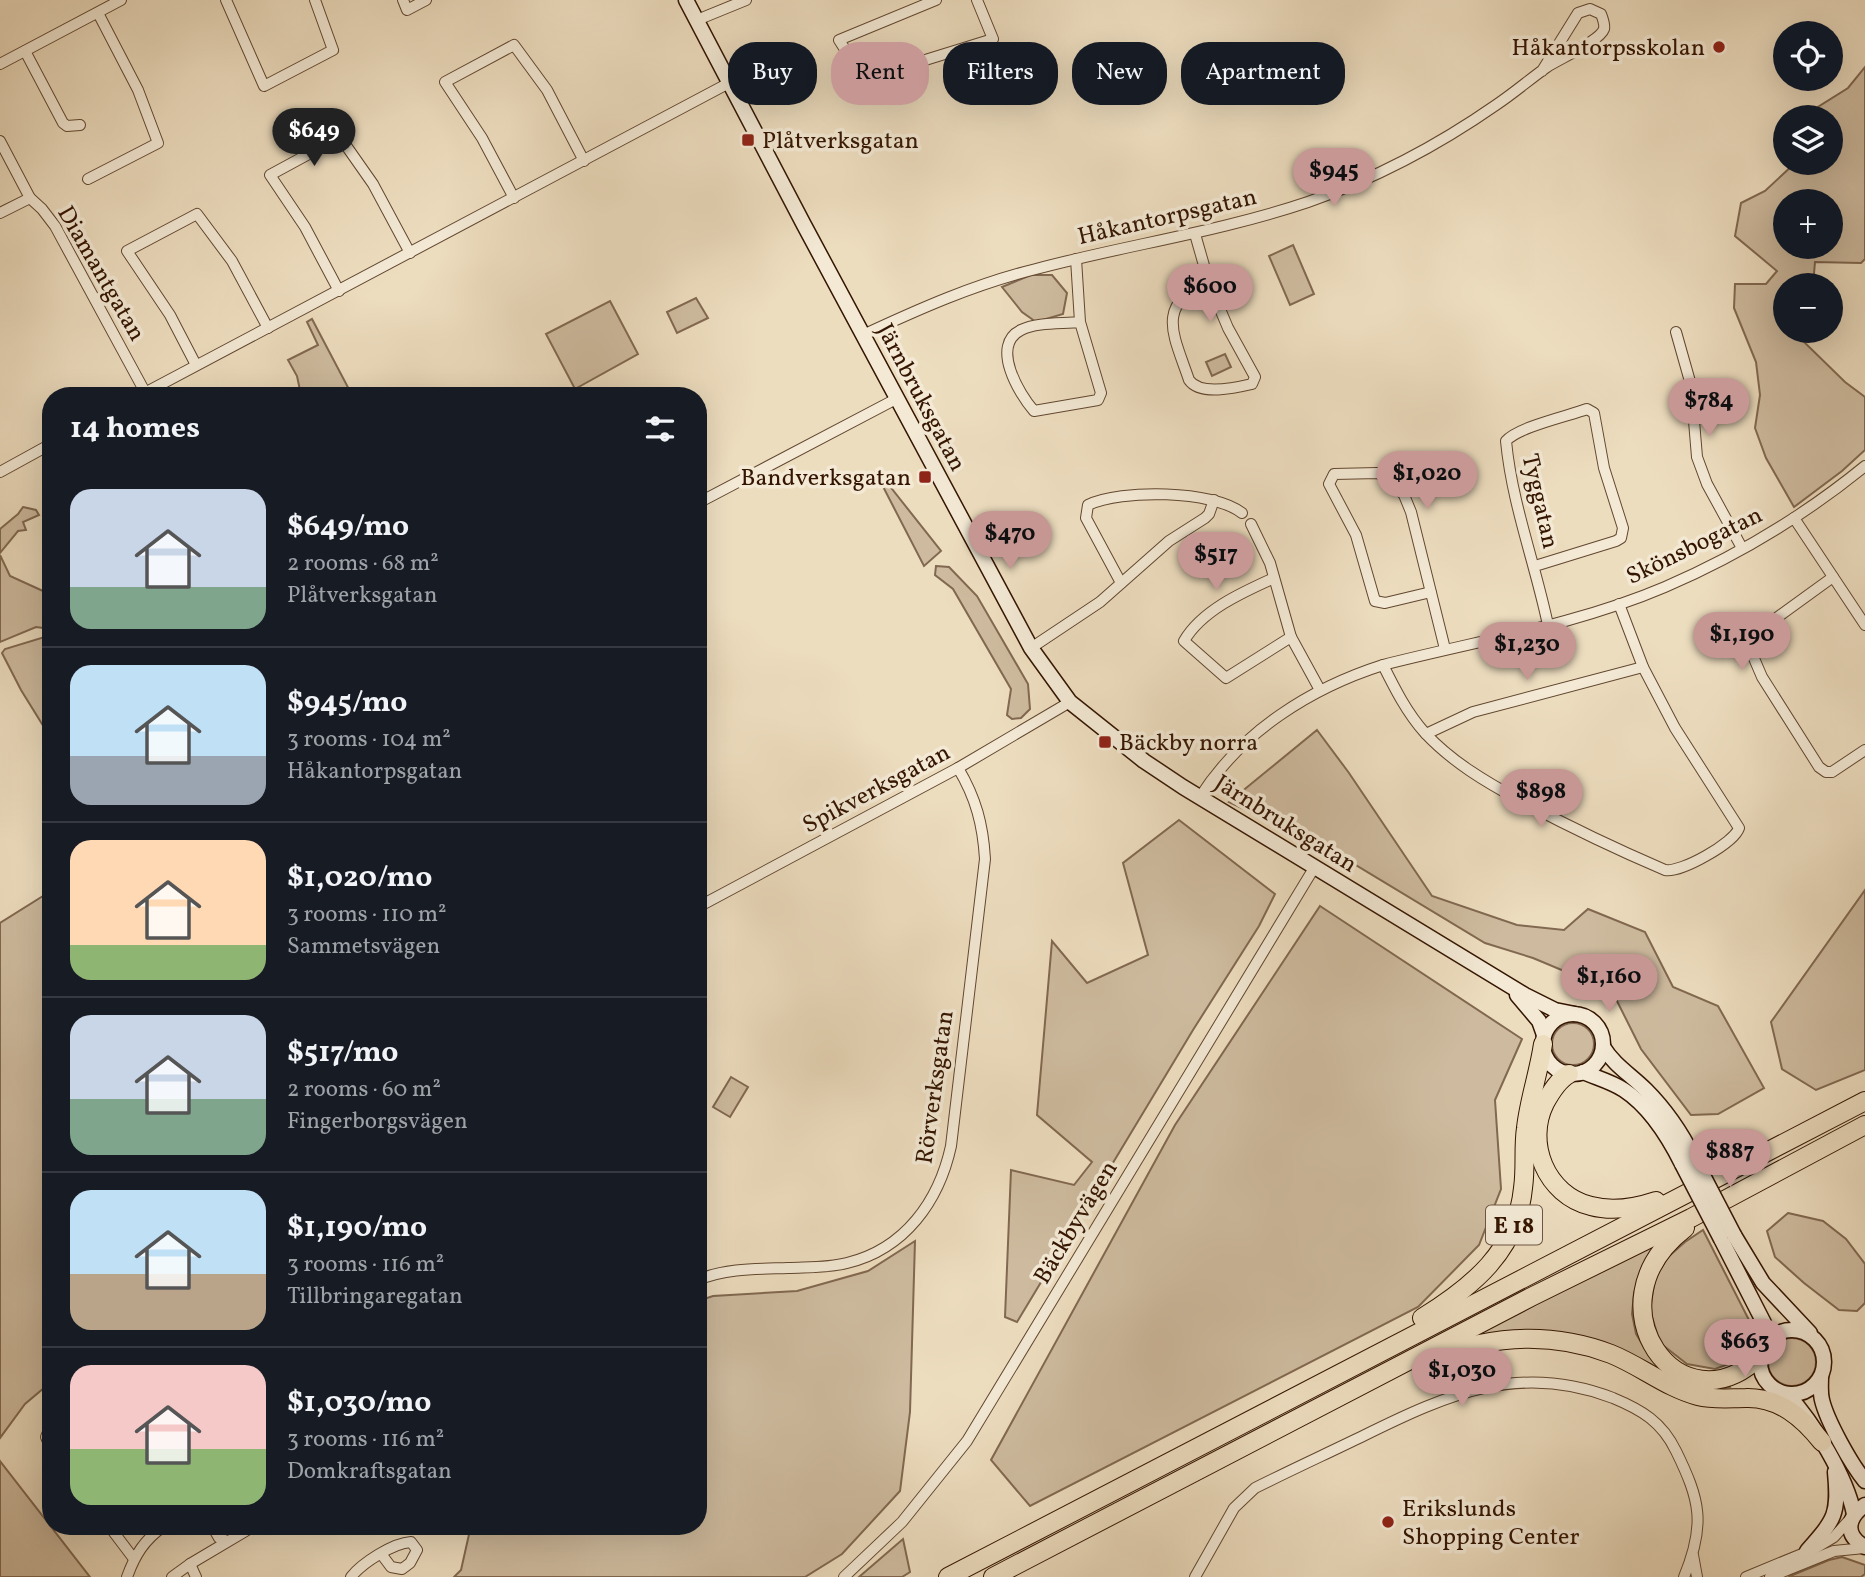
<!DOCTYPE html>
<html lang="en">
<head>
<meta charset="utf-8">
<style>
  :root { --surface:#171b24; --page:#242831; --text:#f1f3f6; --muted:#9ea1a6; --line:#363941; --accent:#c59692 }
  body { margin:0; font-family:Vollkorn,serif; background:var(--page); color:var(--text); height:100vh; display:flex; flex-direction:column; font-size:26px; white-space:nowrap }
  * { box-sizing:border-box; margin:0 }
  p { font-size:23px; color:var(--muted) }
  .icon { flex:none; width:38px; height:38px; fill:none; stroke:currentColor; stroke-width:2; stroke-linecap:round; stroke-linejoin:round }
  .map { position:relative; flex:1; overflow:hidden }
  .details { position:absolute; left:42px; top:387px; width:665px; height:1148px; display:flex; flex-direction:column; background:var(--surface); border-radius:28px; box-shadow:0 7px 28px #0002 }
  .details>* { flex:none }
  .guide { position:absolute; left:728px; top:42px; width:665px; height:63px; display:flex; gap:14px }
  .tools { position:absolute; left:1773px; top:21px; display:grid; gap:14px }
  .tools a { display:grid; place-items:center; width:70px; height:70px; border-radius:50%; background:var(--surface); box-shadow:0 7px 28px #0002; font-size:35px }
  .price { position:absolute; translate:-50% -60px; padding:0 16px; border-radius:24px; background:var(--accent); color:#111; font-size:23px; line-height:46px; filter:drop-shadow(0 2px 4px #0008) }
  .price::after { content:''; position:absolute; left:50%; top:42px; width:21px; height:16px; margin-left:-10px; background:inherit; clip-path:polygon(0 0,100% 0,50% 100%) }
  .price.active { background:#222; color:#fff }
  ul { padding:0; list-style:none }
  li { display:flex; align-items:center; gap:21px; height:175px; padding:0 28px }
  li+li { border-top:2px solid var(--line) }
  li span { display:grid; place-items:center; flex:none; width:196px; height:140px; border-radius:21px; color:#555 }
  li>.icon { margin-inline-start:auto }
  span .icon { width:84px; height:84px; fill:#fffc; stroke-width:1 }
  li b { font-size:30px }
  h2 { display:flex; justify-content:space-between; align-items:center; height:84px; padding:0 28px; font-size:30px }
  .tag { padding:0 24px; border-radius:28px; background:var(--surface); box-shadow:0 7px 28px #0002; font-size:24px; line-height:63px }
  .tag.active { background:var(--accent); color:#111 }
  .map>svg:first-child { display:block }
  .green { fill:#cebb9f; stroke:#816850; stroke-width:2; fill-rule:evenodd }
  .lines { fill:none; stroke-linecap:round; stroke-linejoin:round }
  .street-casing { stroke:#624730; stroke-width:12 }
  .secondary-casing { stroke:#341501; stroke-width:17 }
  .highway-casing { stroke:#341501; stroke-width:20 }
  .street { stroke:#f3e9d5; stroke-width:10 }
  .secondary { stroke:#f3e9d5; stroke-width:14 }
  .highway { stroke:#edddbf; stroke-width:18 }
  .secondary-bridge-casing { stroke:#341501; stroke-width:17; stroke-linecap:butt }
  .secondary-bridge { stroke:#f3e9d5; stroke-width:14 }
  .poi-dot { fill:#8f2418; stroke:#f3e9d5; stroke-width:2.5 }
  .labels { text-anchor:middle; stroke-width:7; stroke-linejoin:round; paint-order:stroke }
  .shield { fill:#f3e9d5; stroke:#6d5541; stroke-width:2 }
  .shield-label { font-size:23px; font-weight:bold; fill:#341501 }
  .poi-label { font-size:24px; fill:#341501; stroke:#f3e9d5; text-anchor:start }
  .street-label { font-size:24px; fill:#341501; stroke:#f3e9d5 }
</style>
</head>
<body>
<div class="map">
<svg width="1865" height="1577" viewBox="0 0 1865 1577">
  <rect width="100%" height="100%" fill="#edddbf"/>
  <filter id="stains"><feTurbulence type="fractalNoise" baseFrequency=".00286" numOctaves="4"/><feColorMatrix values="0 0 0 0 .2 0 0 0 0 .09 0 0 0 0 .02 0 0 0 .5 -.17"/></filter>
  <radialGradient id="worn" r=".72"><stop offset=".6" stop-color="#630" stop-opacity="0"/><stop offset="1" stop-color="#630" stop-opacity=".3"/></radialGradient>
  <g class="green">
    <path d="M1865,67V259L1861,263L1815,262L1813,285H1785V331H1805L1803,341L1845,382L1865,397V450L1842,471L1794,507L1766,458L1755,428L1760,395L1756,362L1734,308L1735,284H1766L1777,271L1735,236L1741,203L1765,191L1795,163H1830V117H1805V115L1848,88ZM1785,201H1830V247H1785Z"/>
    <polygon points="1293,245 1314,294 1290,305 1269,256"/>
    <polygon points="1031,275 1052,275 1067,293 1063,314 1036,322 1022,312 1002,287"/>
    <polygon points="696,298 708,318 677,333 667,312"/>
    <polygon points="610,301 638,354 575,389 546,334"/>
    <polygon points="312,319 352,395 301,395 297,376 288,360 318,345 307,322"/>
    <polygon points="1225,354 1231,367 1212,376 1206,362"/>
    <polygon points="876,473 881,475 941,551 924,566"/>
    <polygon points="23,507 36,510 39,515 23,522 26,530 18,531 0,553 0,529 18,514"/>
    <polygon points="0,555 10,576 43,591 51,585 51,629 36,627 0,642"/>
    <polygon points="936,566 949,567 977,596 1028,684 1030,709 1021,718 1012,719 1007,715 1011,689 953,589 935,575"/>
    <polygon points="51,635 51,732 47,732 21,690 2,653 5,649"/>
    <polygon points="1317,730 1349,773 1432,896 1517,925 1564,930 1588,909 1645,932 1673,987 1718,1006 1764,1088 1718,1114 1691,1115 1641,1049 1612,991 1533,958 1485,943 1334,852 1229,802"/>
    <polygon points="1179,820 1275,894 1259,926 1193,1030 1017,1322 1005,1317 1011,1170 1074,1185 1092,1162 1037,1115 1052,941 1087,983 1148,955 1123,863"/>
    <polygon points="1865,890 1865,1070 1816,1090 1782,1069 1771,1022"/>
    <polygon points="43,896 51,898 51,1382 25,1404 0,1438 0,923"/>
    <polygon points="1320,906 1522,1039 1495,1100 1501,1189 1479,1245 1418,1307 1030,1506 991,1460 1175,1125"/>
    <circle cx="1573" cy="1044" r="21"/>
    <polygon points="731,1077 748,1087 730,1117 713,1107"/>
    <polygon points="1788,1213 1823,1221 1846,1239 1865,1264 1865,1303 1857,1311 1839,1310 1804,1283 1775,1257 1767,1231"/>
    <polygon points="1703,1230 1750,1322 1751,1345 1737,1361 1715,1369 1687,1364 1660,1343 1650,1310 1655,1278 1668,1257 1685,1242"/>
    <polygon points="1662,1240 1643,1267 1634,1293 1632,1314 1636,1334 1650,1357 1729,1384 1730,1387 1715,1389 1688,1385 1624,1353 1466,1340"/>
    <polygon points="915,1241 910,1412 900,1491 842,1554 805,1577 454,1577 461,1570 470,1530 473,1526 698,1526 698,1301 713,1296 797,1291 868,1271"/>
    <circle cx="1792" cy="1362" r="24"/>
    <polygon points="0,1461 90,1577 0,1577"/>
    <polygon points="903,1539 910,1572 902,1577 859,1577"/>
    <polygon points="1842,1557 1865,1565 1865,1574 1861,1577 1788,1577 1829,1560"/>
  </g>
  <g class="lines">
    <defs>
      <g id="street">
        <polyline points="226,0 264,86 333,50 315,0"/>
        <polyline points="403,0 407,10 426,0"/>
        <polyline points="936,0 839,40 864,79 993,39 977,0"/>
        <polyline points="697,20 746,0"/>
        <polyline points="25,51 63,123 67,126 80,125"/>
        <polyline points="0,64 121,0"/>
        <polyline points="0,141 30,198 42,209 55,226 145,392"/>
        <polyline points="88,179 158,143 138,90 98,13"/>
        <polyline points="514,198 482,138 445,82 514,45 547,90 584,161"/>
        <polyline points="0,213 30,198"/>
        <path d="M1195,234L1209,283L1228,328L1255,377L1252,384C1235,388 1200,396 1189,380C1175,338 1153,303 1209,283"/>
        <path d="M1076,259L1080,322L1101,393L1098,400L1034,411C1019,394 990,345 1021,330C1037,322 1062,324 1080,322"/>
        <polyline points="339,291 305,227 270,175 340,137 373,184 410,253"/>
        <polyline points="1676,332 1691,385 1697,457 1707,484 1742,548"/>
        <path d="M863,335C919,309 975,284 1036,269C1126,245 1219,232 1308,202C1374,179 1440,144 1496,105C1514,93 1530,79 1547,67C1559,59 1600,41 1604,29C1605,24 1603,19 1601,14L1590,9L1578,13L1542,71"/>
        <polyline points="196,365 170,315 127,251 197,214 232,261 268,328"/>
        <polyline points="139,396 729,83"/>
        <polyline points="0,472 51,444"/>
        <polyline points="698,503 896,399"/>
        <polyline points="1794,518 1865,625"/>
        <polyline points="1251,524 1270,563 1291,637 1320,690"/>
        <path d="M1535,566L1616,541L1621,538L1623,528L1604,468L1594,413L1587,409C1568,416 1518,427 1506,441C1512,504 1535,563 1548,625"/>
        <polyline points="1833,577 1753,635 1747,642 1762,677 1819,767 1826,772 1832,772 1865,750"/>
        <path d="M1274,578C1243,592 1202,610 1184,641L1226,678L1291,637"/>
        <path d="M1121,583L1086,518L1088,505C1121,489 1213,490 1242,513"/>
        <polyline points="1431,592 1385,603 1375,601 1356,535 1329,484 1334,474 1378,473 1393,482 1404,495 1411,512 1445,649"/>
        <polyline points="1031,648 1100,602 1169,541 1205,518 1209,514 1214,500"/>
        <path d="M1383,665C1395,689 1407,713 1425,733C1452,762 1486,782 1521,801C1568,826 1616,849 1665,870C1681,873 1734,843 1739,828L1675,728L1643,667L1619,604"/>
        <polyline points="1426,734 1473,712 1643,667"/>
        <path d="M1200,797C1242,731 1311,688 1383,665C1477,641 1576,625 1665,587C1737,556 1805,515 1865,466"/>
        <polyline points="698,907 958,768 1070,702"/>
        <path d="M698,1280C726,1268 758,1269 788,1268C808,1267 828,1268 847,1263C905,1249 939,1201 951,1146L985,859C983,825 976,798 958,768"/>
        <polyline points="51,1425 46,1437 51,1448"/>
        <polyline points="109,1526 134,1559"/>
        <polyline points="212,1526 219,1538 227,1541"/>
        <polyline points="1693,1555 1697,1577"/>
        <polyline points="190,1564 254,1526"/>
        <path d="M127,1577C135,1555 144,1540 164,1526"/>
        <polyline points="172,1577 190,1564 196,1577"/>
        <path d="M351,1577C362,1563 393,1543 411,1542L417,1550L410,1563L402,1569L391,1567L382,1555"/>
        <polyline points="844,1577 902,1522 967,1441 1314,868"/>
        <path d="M1195,1577L1234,1508L1255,1488C1291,1470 1328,1453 1365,1435C1448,1394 1520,1362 1613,1398C1642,1410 1662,1422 1676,1451C1700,1500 1706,1524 1684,1577"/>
        <polyline points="1746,1577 1814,1549 1834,1537 1851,1518"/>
        <polyline points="1770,1577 1834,1551 1865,1548"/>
      </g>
      <g id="secondary">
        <polyline points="686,0 804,225 1031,648 1070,702 1144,761 1183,787 1525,995 1555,1010 1575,1014"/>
        <polyline points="1517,995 1539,1021 1544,1035"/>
        <circle cx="1573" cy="1044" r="30"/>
        <path d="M1603,1047C1614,1065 1631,1075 1646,1090C1666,1110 1682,1134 1694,1158"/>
        <path d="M1583,1072C1597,1078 1612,1082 1624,1090C1650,1107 1669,1138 1682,1164"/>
        <polyline points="1734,1235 1763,1283 1810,1333"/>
        <polyline points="1721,1239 1764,1323 1765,1335 1763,1346"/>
        <circle cx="1792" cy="1362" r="32"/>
        <path d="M1821,1377C1821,1385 1820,1392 1822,1400C1827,1421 1851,1464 1865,1481"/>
        <path d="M1787,1394C1814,1423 1846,1476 1854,1514"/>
        <path d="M1865,1505C1847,1518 1844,1535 1865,1547"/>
        <path d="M1807,1551C1835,1519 1839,1515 1835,1472"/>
      </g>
      <g id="highway">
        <path d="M1569,1074C1558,1080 1551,1092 1545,1103C1525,1143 1546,1195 1591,1206C1613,1212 1635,1208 1656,1201"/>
        <path d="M1685,1228C1585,1305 1682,1434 1760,1356"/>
        <path d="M1422,1318C1472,1287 1517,1251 1523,1188C1526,1168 1523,1148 1526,1128C1529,1100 1539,1072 1543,1044"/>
        <path d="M1432,1356C1448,1355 1463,1348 1479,1344C1523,1335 1569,1338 1611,1354C1641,1366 1667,1388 1698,1396C1714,1400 1730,1398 1746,1398C1779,1397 1803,1418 1822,1442"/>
        <polyline points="948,1577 1865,1101"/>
        <polyline points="993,1577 1531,1297 1691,1218 1865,1125"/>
      </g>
    </defs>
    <use href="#street" class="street-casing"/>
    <use href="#secondary" class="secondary-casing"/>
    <use href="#highway" class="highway-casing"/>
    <use href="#street" class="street"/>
    <use href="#secondary" class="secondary"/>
    <use href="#highway" class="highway"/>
    <defs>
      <g id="secondary-bridge">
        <polyline points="1694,1158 1734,1235"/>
        <polyline points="1682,1164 1721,1239"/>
      </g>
    </defs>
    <use href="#secondary-bridge" class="secondary-bridge-casing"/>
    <use href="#secondary-bridge" class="secondary-bridge"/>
  </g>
  <g class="poi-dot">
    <circle cx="1719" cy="47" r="7"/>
    <rect x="741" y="133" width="14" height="14" rx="3.5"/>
    <rect x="918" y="470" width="14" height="14" rx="3.5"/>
    <rect x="1098" y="735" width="14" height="14" rx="3.5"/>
    <circle cx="1388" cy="1522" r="7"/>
  </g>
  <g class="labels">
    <rect class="shield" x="1486" y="1205.5" width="56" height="39" rx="5"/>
    <g class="shield-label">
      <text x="1514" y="1233">E 18</text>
    </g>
    <g class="poi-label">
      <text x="1705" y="55" text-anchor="end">Håkantorpsskolan</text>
      <text x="762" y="148">Plåtverksgatan</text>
      <text x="911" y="485" text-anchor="end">Bandverksgatan</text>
      <text x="1119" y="750">Bäckby norra</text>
      <text x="1402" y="1516">Erikslunds<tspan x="1402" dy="28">Shopping Center</tspan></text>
    </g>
    <g class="street-label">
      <text transform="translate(1167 216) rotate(-13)" y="8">Håkantorpsgatan</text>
      <text transform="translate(102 273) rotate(60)" y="8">Diamantgatan</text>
      <text transform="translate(922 397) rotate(62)" y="8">Järnbruksgatan</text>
      <text transform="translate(1541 501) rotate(77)" y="8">Tyggatan</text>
      <text transform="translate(1694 545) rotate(-26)" y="8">Skönsbogatan</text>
      <text transform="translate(876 788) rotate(-28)" y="8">Spikverksgatan</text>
      <text transform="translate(1286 823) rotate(32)" y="8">Järnbruksgatan</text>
      <text transform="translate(934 1087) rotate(-82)" y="8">Rörverksgatan</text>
      <text transform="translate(1075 1222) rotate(-59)" y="8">Bäckbyvägen</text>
    </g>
  </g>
  <rect width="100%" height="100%" filter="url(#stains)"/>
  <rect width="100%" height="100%" fill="url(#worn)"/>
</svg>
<div class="tools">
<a><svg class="icon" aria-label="locate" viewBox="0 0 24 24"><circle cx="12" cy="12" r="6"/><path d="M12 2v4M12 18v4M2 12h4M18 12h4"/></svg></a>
<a><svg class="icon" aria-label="layers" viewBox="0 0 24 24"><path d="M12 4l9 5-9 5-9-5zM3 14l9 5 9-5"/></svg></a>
<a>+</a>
<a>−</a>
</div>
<b class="price active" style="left:314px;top:168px">$649</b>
<b class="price" style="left:1334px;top:208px">$945</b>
<b class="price" style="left:1210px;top:324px">$600</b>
<b class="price" style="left:1709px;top:438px">$784</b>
<b class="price" style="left:1427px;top:511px">$1,020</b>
<b class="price" style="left:1010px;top:571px">$470</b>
<b class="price" style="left:1216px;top:592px">$517</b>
<b class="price" style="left:1742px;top:672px">$1,190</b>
<b class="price" style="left:1527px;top:682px">$1,230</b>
<b class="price" style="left:1541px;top:829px">$898</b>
<b class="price" style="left:1609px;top:1014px">$1,160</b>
<b class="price" style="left:1730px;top:1189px">$887</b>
<b class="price" style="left:1745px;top:1379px">$663</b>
<b class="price" style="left:1462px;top:1408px">$1,030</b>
<div class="guide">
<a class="tag">Buy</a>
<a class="tag active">Rent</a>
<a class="tag">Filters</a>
<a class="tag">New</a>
<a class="tag">Apartment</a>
</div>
<section class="details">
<h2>14 homes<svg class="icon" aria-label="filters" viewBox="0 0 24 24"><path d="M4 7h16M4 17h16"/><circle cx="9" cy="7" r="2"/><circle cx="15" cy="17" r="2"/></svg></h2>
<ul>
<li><span style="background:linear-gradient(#c9d6e8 70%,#7fa58c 0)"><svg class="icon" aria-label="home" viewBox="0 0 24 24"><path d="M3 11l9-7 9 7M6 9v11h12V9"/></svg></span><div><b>$649/mo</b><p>2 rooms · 68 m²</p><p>Plåtverksgatan</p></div></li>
<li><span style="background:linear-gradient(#bfe0f5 65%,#9aa5b1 0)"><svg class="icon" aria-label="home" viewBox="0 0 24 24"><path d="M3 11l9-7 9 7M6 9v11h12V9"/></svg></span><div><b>$945/mo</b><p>3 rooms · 104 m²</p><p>Håkantorpsgatan</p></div></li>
<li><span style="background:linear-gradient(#ffd9b3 75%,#8fb573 0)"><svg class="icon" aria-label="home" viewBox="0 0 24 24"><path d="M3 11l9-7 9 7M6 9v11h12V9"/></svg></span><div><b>$1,020/mo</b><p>3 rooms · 110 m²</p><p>Sammetsvägen</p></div></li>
<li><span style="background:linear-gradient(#c9d6e8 60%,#7fa58c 0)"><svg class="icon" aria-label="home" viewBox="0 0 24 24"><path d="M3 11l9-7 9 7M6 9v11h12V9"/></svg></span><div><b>$517/mo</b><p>2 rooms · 60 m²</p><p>Fingerborgsvägen</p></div></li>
<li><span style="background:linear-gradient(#bfe0f5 60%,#b9a48a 0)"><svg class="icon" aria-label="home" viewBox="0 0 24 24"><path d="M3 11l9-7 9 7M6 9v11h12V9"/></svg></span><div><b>$1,190/mo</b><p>3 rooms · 116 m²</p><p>Tillbringaregatan</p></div></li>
<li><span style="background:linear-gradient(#f6c9c9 60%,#8fb573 0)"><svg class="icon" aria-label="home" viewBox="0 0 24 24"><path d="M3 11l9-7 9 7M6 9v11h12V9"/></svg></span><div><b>$1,030/mo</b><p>3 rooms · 116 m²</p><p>Domkraftsgatan</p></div></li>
</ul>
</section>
</div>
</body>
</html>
